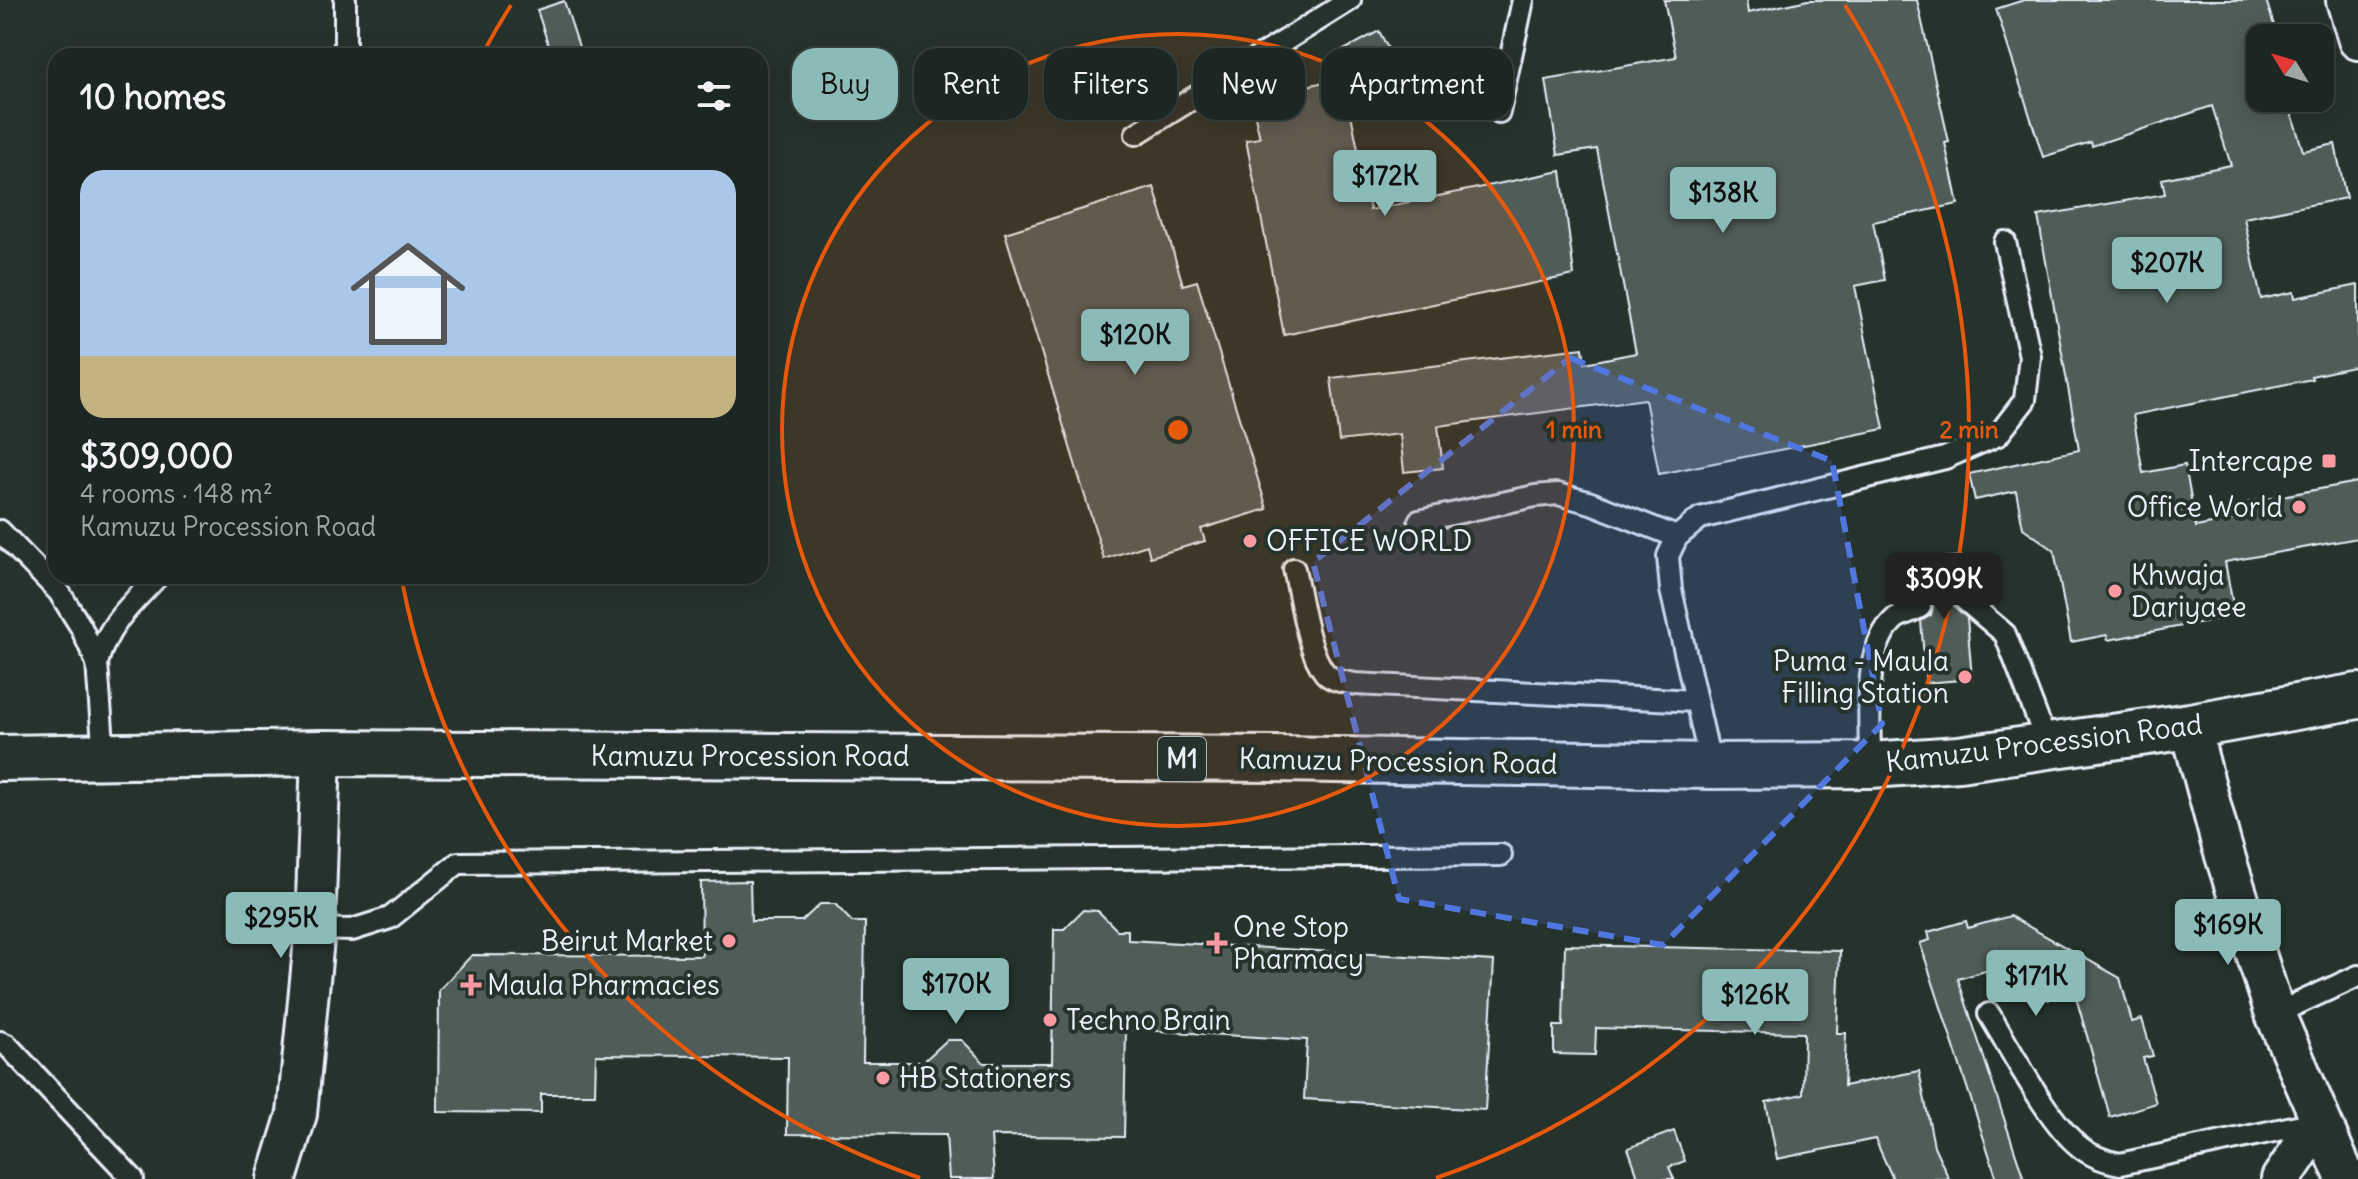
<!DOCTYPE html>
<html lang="en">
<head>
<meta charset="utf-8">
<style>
  :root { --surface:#1c2622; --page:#252e2a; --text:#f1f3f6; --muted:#a0a5a5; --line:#3a4340; --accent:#8bbbb9 }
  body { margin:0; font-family:Delius,sans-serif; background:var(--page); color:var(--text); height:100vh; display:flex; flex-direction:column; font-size:30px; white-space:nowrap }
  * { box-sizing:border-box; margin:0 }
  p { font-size:26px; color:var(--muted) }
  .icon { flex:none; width:44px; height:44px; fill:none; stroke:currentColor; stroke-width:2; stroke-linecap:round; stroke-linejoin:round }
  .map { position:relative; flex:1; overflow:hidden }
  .drawer { position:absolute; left:48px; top:48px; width:720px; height:536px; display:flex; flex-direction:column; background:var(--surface); border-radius:24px; box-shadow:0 4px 20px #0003,0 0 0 2px var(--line) }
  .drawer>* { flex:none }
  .hud { position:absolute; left:792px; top:48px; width:760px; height:72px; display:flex; gap:16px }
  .needle { width:52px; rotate:308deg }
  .buttons { position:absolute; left:2246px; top:24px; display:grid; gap:16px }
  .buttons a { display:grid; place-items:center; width:88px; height:88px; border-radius:16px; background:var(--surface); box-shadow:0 4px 20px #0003,0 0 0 2px var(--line); font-size:40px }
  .price { position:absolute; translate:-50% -68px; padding:0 18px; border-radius:8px; background:var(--accent); color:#111; font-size:26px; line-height:52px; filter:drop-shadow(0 2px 4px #0008) }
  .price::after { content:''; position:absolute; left:50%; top:48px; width:24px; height:18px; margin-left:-12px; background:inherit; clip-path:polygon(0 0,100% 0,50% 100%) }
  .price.on { background:#222; color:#fff }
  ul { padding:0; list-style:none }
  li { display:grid; align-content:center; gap:16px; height:424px; padding:0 32px }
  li+li { border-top:2px solid var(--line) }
  li span { display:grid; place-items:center; height:248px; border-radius:24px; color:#555 }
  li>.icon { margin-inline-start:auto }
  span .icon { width:144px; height:144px; fill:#fffc; stroke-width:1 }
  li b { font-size:34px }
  h2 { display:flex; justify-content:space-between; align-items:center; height:96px; padding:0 32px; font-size:34px }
  .chip { padding:0 28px; border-radius:24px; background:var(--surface); box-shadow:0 4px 20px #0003,0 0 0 2px var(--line); font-size:28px; line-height:72px }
  .chip.on { background:var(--accent); color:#111 }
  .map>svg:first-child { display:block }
  .building { fill:#505c59; stroke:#e8f1f8; stroke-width:2 }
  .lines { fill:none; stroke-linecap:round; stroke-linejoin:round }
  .service-casing { stroke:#e8f1f8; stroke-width:26 }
  .minor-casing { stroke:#e8f1f8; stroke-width:44 }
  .trunk-casing { stroke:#e8f1f8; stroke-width:50 }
  .service { stroke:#26332d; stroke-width:20 }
  .minor { stroke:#26332d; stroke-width:38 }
  .trunk { stroke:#26332d; stroke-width:44 }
  .marked { fill:#5077e0; fill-opacity:0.2; stroke:#5077e0; stroke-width:6; stroke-dasharray:16 10; stroke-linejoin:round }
  .ring { fill:none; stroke:#e8590c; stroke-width:4 }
  .poi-dot { fill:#ff9aa2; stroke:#26332d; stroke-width:3 }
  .labels { text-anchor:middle; stroke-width:8; stroke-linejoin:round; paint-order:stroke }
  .shield { fill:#26332d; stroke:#aeb8bb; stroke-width:2 }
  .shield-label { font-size:26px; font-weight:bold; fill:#e8f1f8 }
  .poi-label { font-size:28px; fill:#e8f1f8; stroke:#26332d; text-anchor:start }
  .street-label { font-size:28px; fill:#e8f1f8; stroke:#26332d }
  .centre { fill:#e8590c; stroke:#26332d; stroke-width:4 }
  .ring-label { font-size:24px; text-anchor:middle; font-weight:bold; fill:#e8590c; stroke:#26332d; stroke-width:8; stroke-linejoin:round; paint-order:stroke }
</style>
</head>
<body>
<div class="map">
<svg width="2358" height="1179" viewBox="0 0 2358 1179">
  <rect width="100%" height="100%" fill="#26332d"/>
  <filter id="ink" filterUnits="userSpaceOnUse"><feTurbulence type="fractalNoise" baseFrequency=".0125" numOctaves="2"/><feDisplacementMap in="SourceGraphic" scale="16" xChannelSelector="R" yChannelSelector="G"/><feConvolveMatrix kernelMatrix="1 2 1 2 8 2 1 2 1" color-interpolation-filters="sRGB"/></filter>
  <g filter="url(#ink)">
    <g class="building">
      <polygon points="1664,0 1746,0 1748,13 1808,0 1917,0 1949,142 1945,143 1958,204 1873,222 1885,280 1855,286 1884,429 1659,474 1645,399 1438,426 1443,468 1404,472 1400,434 1339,441 1331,378 1583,348 1585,363 1636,353 1597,149 1558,155 1546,80 1676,57"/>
      <polygon points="2024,0 2266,0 2278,38 2260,38 2260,98 2287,98 2303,151 2335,144 2346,198 2244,218 2261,299 2294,292 2295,298 2358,285 2358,366 2311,376 2312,379 2133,415 2143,473 2185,465 2196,527 2252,516 2249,502 2358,482 2358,538 2225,562 2235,616 2108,640 2107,635 2071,642 2054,550 2023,528 2016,491 1975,500 1969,474 2079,450 2038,216 2165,194 2162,179 2231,165 2212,106 2092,146 2091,142 2043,157 1996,9"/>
      <polygon points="564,1 582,56 552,56 537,10"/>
      <polygon points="1379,31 1391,54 1344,79 1370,210 1561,171 1574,275 1284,335 1246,140 1260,138 1251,99 1341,78 1329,58"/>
      <polygon points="1154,187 1183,285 1197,281 1267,509 1201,529 1205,541 1150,557 1147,545 1104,559 1005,233"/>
      <polygon points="1961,556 1964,587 1955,592 1953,604 1967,618 1972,679 1926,683 1921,621 1931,615 1933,607 1928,596 1918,594 1915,561"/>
      <polygon points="750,881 751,921 802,921 820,904 835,904 852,922 865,922 863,1062 923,1062 947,1040 962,1040 984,1063 1052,1063 1054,929 1064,929 1083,910 1098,911 1117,930 1128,930 1128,940 1494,961 1485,1110 1304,1099 1307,1040 1126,1029 1124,1137 991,1136 994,1179 949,1179 946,1135 787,1134 788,1057 596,1055 595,1094 541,1094 541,1113 438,1112 439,990 472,955 702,956 701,882"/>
      <polygon points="2010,916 2120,978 2132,1022 2142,1019 2153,1056 2143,1058 2156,1103 2110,1117 2068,969 2049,1000 2027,988 2029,984 1999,967 1958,979 2024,1179 1997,1179 1920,943 1930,940 1928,932 1966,921 1968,928"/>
      <polygon points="1565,945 1840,951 1837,1033 1846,1033 1844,1086 1919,1071 1934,1146 1949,1179 1893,1179 1875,1139 1777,1159 1766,1102 1803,1094 1804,1033 1596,1028 1595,1055 1554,1054 1554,1026 1563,1026"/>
      <polygon points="1674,1131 1685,1161 1669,1167 1674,1179 1639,1179 1628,1148"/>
    </g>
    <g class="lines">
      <defs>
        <g id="service">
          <polyline points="345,0 345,56"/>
          <polyline points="1499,112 1523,0"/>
          <polyline points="1136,134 1350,0"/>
          <polyline points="1419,521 1535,496 1558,494 1591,503 1677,537"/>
          <polyline points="0,531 59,592 81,627 97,663 104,757"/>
          <path d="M1294,569C1301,598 1307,651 1325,673C1332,681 1345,682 1355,684L1696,701"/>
          <polyline points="1965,600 2005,634 2048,746"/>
          <path d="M97,663C108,623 131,605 158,576"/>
          <path d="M1870,765C1871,723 1860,648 1896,618C1903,614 1913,611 1920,607"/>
          <polyline points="1711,766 1671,590 1668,556 1677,537 1700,518 1945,458 1998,435 2025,400 2030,356 2005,242"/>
          <polyline points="315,929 352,930 390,918 458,863 1501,855"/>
          <path d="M1989,1014C2012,1051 2048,1122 2080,1147C2092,1157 2105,1161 2120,1164L2320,1121"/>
          <polyline points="2275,1014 2358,976"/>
          <polyline points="0,1042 7,1045 133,1179"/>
        </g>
        <g id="minor">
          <polyline points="2346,0 2358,40"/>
          <polyline points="2190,726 2221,843 2275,1014 2346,1179"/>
          <polyline points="277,1179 297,1114 315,929 321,753"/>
          <polyline points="2281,1179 2320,1121"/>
        </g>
        <polyline id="trunk" points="0,758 321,753 1275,759 1711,766 1870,765 1959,759 2048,746 2190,726 2358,696"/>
      </defs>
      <use href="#service" class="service-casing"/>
      <use href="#minor" class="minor-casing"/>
      <use href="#trunk" class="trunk-casing"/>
      <use href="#service" class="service"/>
      <use href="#minor" class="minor"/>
      <use href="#trunk" class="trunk"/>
    </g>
  </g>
  <path class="marked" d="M1570,358L1832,461L1882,724L1663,945L1399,899L1313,562Z"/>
  <circle cx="1178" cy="430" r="396" fill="#e8590c" fill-opacity=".12"/>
  <g class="ring">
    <circle cx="1178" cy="430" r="396"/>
    <path d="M920 1178A791 791 0 0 1 402 581M483 53A791 791 0 0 1 511 5M1845 5A791 791 0 0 1 1436 1178"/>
  </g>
  <g class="poi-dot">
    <rect x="2321" y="453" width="16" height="16" rx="4"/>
    <circle cx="2299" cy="507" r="8"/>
    <circle cx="1250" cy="541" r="8"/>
    <circle cx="2115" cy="591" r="8"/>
    <circle cx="1965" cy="677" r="8"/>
    <circle cx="729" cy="941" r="8"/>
    <path d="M1213 931h8v8h8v8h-8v8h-8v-8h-8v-8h8z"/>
    <path d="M467 973h8v8h8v8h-8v8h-8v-8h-8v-8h8z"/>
    <circle cx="1050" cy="1020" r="8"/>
    <circle cx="883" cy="1078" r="8"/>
  </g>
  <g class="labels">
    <rect class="shield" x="1158" y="737" width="48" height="44" rx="6"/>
    <g class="shield-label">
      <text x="1182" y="768">M1</text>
    </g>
    <g class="poi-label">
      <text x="2313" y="471" text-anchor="end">Intercape</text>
      <text x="2283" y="517" text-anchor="end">Office World</text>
      <text x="1266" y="551">OFFICE WORLD</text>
      <text x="2131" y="585">Khwaja<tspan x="2131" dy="32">Dariyaee</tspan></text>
      <text x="1949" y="671" text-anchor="end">Puma - Maula<tspan x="1949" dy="32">Filling Station</tspan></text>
      <text x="1233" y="937">One Stop<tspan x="1233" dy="32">Pharmacy</tspan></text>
      <text x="713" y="951" text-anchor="end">Beirut Market</text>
      <text x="487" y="995">Maula Pharmacies</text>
      <text x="1066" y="1030">Techno Brain</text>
      <text x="899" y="1088">HB Stationers</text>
    </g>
    <g class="street-label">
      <text transform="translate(2044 743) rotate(-7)" y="10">Kamuzu Procession Road</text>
      <text x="750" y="766">Kamuzu Procession Road</text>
      <text transform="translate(1398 761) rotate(1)" y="10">Kamuzu Procession Road</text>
    </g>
  </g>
  <circle cx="1178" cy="430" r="12" class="centre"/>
  <g class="ring-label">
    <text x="1574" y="438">1 min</text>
    <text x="1969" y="438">2 min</text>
  </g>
</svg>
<div class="buttons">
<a><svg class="needle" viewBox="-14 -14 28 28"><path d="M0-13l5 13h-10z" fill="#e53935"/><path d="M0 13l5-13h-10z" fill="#a0a5a5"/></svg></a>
</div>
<b class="price" style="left:1385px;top:218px">$172K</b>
<b class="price" style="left:1723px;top:235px">$138K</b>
<b class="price" style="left:2167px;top:305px">$207K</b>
<b class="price" style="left:1135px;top:377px">$120K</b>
<b class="price on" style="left:1944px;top:621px">$309K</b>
<b class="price" style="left:281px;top:960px">$295K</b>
<b class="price" style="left:2228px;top:967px">$169K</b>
<b class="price" style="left:2036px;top:1018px">$171K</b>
<b class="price" style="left:956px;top:1026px">$170K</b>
<b class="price" style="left:1755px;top:1037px">$126K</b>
<div class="hud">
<a class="chip on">Buy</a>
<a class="chip">Rent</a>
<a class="chip">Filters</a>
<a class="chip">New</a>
<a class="chip">Apartment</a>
</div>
<section class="drawer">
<h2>10 homes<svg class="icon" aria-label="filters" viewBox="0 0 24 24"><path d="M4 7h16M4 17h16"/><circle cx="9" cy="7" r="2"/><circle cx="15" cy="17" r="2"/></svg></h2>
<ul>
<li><span style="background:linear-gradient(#a9c7e8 75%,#c2b280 0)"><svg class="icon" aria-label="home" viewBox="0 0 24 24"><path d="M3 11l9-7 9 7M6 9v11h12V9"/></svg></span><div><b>$309,000</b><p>4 rooms · 148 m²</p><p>Kamuzu Procession Road</p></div></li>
</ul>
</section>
</div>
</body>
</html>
